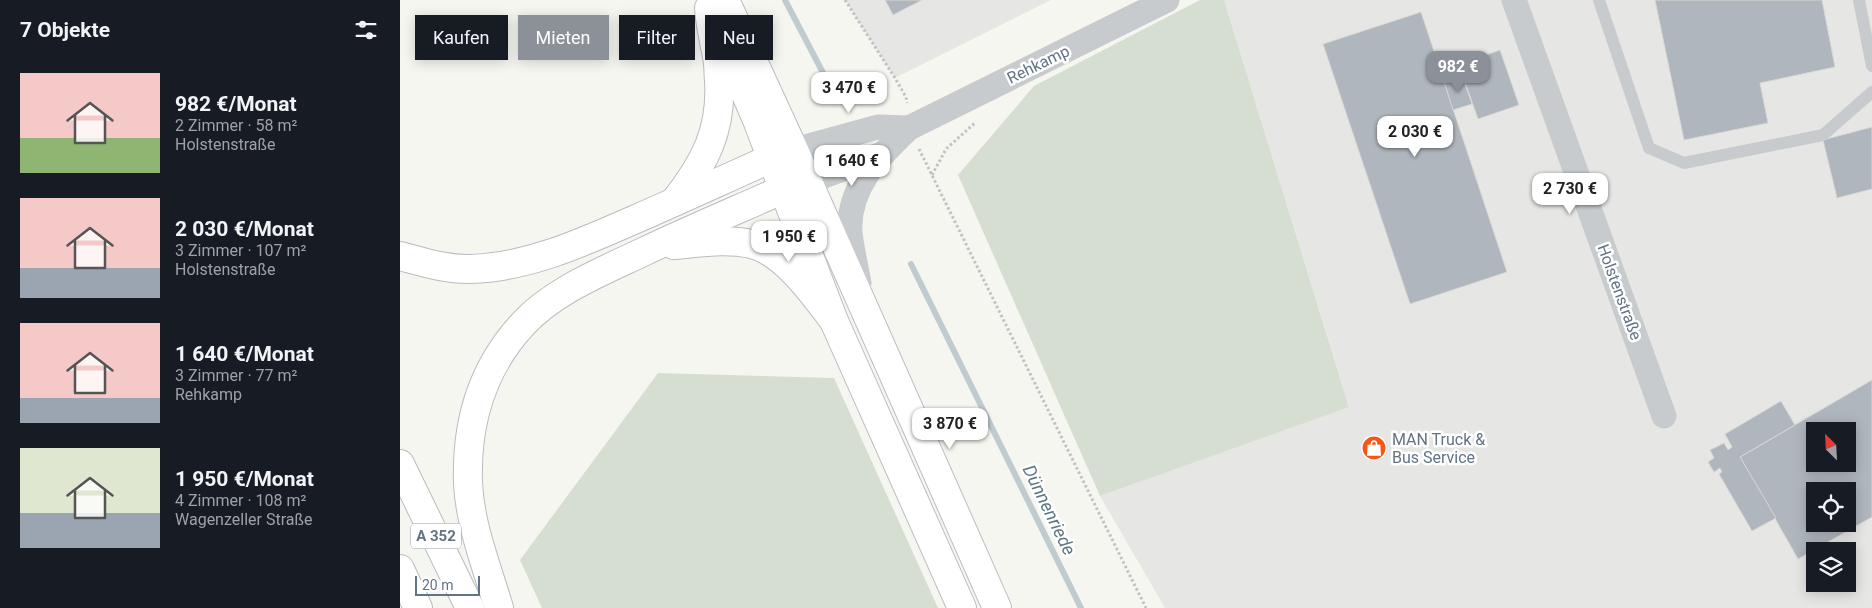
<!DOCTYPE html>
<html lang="de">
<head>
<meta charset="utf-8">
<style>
  :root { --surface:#171b24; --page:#20242c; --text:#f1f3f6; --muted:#9ea1a6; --accent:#8c9099 }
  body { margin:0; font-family:Roboto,sans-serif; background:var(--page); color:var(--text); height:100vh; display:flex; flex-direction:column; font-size:19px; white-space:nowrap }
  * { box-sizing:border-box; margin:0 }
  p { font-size:16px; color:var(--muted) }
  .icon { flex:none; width:28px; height:28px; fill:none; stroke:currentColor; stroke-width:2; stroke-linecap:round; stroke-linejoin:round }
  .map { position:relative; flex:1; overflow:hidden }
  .drawer { display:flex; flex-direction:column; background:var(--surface); width:400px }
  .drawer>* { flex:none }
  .banner { position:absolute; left:15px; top:15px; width:475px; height:45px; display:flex; gap:10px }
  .needle { width:32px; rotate:336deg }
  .fabs { position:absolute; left:1406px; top:422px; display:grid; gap:10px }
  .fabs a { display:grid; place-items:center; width:50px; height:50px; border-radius:0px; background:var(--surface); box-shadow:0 2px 12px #0003; font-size:25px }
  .scale { position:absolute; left:15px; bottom:12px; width:65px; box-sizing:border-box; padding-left:5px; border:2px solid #627386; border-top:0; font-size:14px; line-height:18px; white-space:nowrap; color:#627386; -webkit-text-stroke:4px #fff; paint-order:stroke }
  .price { position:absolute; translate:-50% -42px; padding:0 11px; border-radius:10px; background:#fff; color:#222; font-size:16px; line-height:32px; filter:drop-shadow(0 1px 2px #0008) }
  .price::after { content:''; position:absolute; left:50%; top:30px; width:15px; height:11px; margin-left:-8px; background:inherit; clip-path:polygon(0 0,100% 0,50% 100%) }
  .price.active { background:var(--accent); color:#fff }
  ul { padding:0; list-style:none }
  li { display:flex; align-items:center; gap:15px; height:125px; padding:0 20px }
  li span { display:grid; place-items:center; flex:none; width:140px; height:100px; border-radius:0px; color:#555 }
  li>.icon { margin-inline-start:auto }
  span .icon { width:60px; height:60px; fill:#fffc; stroke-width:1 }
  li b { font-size:21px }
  h2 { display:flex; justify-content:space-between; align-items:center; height:60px; padding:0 20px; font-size:21px }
  .tag { padding:0 18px; border-radius:0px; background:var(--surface); box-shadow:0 2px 12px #0003; font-size:18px; line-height:45px }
  .tag.active { background:var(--accent); color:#fff }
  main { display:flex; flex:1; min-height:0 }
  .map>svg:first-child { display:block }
  .built { fill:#e6e7e5; fill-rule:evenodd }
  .green { fill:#d6ded2 }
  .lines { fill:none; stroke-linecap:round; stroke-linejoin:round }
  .stream { stroke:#c0cbd0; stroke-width:6 }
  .building { fill:#afb6bd; stroke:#d7d7d4; fill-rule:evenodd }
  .secondary-casing { stroke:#b9bec3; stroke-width:30 }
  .motorway-casing { stroke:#b9bcbf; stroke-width:30 }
  .path { stroke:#c0c2c4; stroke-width:3; stroke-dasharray:2.5 2.5; stroke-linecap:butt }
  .service { stroke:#c8cbce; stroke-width:12 }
  .minor { stroke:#c8cbce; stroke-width:25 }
  .secondary { stroke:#fff; stroke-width:28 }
  .motorway { stroke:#fff; stroke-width:28 }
  .labels { text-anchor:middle; stroke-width:5; stroke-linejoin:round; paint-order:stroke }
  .shield { fill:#fff; stroke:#919daa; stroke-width:1 }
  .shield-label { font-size:15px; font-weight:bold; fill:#627386 }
  .street-label { font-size:16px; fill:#627386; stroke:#fff }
  .poi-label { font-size:16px; fill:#627386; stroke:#fff; text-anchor:start }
  .water-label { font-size:18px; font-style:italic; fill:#5d7783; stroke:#fff }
</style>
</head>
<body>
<main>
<section class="drawer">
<h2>7 Objekte<svg class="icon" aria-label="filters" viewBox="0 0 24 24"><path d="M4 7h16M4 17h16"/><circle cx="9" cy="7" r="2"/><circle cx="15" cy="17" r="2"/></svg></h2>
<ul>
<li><span style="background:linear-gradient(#f6c9c9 65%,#8fb573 0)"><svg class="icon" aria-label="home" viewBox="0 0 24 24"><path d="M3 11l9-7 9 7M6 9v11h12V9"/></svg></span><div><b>982 €/Monat</b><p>2 Zimmer · 58 m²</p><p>Holstenstraße</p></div></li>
<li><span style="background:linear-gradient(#f6c9c9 70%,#9aa5b1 0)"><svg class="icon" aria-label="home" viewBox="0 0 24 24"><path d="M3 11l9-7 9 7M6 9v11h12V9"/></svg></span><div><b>2 030 €/Monat</b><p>3 Zimmer · 107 m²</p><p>Holstenstraße</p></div></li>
<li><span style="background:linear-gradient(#f6c9c9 75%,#9aa5b1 0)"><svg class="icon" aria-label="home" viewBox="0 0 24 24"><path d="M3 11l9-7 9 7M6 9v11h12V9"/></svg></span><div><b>1 640 €/Monat</b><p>3 Zimmer · 77 m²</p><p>Rehkamp</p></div></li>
<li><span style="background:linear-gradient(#dfe7d0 65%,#9aa5b1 0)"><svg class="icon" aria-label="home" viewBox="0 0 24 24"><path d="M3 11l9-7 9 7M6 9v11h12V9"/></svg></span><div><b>1 950 €/Monat</b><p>4 Zimmer · 108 m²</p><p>Wagenzeller Straße</p></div></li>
</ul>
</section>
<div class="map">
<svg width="1472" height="608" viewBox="0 0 1472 608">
  <rect width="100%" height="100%" fill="#f6f6f1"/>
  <g class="built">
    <polygon points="445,0 651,0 495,78"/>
    <path d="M824,0H1472V608H765L700,496L949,406ZM1415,431H1448V464H1415ZM1415,491H1448V524H1415ZM1415,551H1448V584H1415Z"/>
  </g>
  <g class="green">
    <polygon points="800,0 824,0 949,407 700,496 558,175 634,86"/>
    <polygon points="258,373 434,378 538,608 142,608 120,560"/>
  </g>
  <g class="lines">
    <g class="stream">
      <polyline points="385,0 432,90"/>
      <polyline points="511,264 681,608"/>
    </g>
  </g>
  <g class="building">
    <polygon points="485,0 522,0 493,15"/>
    <polygon points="1255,0 1422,0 1435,67 1360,83 1368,123 1284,140"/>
    <polygon points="1021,12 1107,272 1010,304 923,44"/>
    <polygon points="1100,50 1119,105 1078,119 1059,65"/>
    <polygon points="1062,75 1072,104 1053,110 1044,81"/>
    <polygon points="1472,127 1472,189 1437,198 1423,140"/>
    <path d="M1472,380V517L1398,559L1340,457ZM1415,431H1448V464H1415ZM1415,491H1448V524H1415Z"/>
    <polygon points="1381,401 1395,425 1340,457 1376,518 1352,531 1319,474 1322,472 1320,468 1314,472 1308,462 1314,458 1310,450 1324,443 1328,450 1332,447 1325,434"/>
  </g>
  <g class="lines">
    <defs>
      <g id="secondary">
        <polyline points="325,0 394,150 597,608"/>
        <polyline points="317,27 357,120 434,321 562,608"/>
      </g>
      <g id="motorway">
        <path d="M275,201C305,162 322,131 319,80C318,73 319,65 317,57C314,40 310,25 309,8"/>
        <path d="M274,245C299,243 326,238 351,244C384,251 415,296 434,321"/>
        <path d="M0,256C23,262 47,270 71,269C130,267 183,242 236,219C282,199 327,178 372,158"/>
        <polyline points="0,464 70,608"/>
        <polyline points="0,569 18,608"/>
        <path d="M99,608C87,567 70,526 68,483C66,423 81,369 123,324C153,291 203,271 243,252C289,230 337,210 384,189"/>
      </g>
    </defs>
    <use href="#secondary" class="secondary-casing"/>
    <use href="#motorway" class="motorway-casing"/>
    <g class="path">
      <polyline points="445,0 495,78 506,97 507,103"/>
      <polyline points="519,149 746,608"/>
      <polyline points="532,175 546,149 576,122"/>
    </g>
    <g class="service">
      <polyline points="1199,0 1249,148 1284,163 1423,135 1472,92"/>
      <polyline points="1459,0 1472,66"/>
    </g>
    <g class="minor">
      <polyline points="1114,0 1264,416"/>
      <polyline points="394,150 478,127 509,128"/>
      <polyline points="408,182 482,154"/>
      <path d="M459,283C456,267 452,250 450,233C447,188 479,156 509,128L767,0"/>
    </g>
    <use href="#secondary" class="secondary"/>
    <use href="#motorway" class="motorway"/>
  </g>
  <defs>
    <symbol id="shop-disc" viewBox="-11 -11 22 22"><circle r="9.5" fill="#f45613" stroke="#fff"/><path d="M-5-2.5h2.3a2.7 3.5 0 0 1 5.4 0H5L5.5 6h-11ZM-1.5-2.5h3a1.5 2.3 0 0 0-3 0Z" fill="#fff"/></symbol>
  </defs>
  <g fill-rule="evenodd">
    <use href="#shop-disc" x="960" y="434" width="28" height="28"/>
  </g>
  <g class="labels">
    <rect class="shield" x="11" y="523.5" width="50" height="25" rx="4"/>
    <g class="shield-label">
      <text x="36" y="541">A 352</text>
    </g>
    <g class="street-label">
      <text transform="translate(638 64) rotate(-26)" y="6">Rehkamp</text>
      <text transform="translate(1220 292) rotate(70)" y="6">Holstenstraße</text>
    </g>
    <g class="poi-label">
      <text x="992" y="445">MAN Truck &amp;<tspan x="992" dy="18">Bus Service</tspan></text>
    </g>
    <g class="water-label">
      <text transform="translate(649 510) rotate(64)" y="6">Dünnenriede</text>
    </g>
  </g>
</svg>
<div class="fabs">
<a><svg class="needle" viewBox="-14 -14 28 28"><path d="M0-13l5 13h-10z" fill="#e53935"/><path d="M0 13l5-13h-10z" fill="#9ea1a6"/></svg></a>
<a><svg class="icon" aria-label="locate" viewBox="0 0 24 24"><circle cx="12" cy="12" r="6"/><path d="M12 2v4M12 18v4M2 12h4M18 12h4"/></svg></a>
<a><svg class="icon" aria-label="layers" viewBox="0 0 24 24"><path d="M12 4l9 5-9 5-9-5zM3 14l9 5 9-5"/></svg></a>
</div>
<div class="scale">20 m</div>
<b class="price active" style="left:1058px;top:93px">982 €</b>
<b class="price" style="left:449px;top:114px">3 470 €</b>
<b class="price" style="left:1015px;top:158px">2 030 €</b>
<b class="price" style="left:452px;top:187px">1 640 €</b>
<b class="price" style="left:1170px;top:215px">2 730 €</b>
<b class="price" style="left:389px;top:263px">1 950 €</b>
<b class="price" style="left:550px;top:450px">3 870 €</b>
<div class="banner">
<a class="tag">Kaufen</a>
<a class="tag active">Mieten</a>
<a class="tag">Filter</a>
<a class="tag">Neu</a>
</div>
</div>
</main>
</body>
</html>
